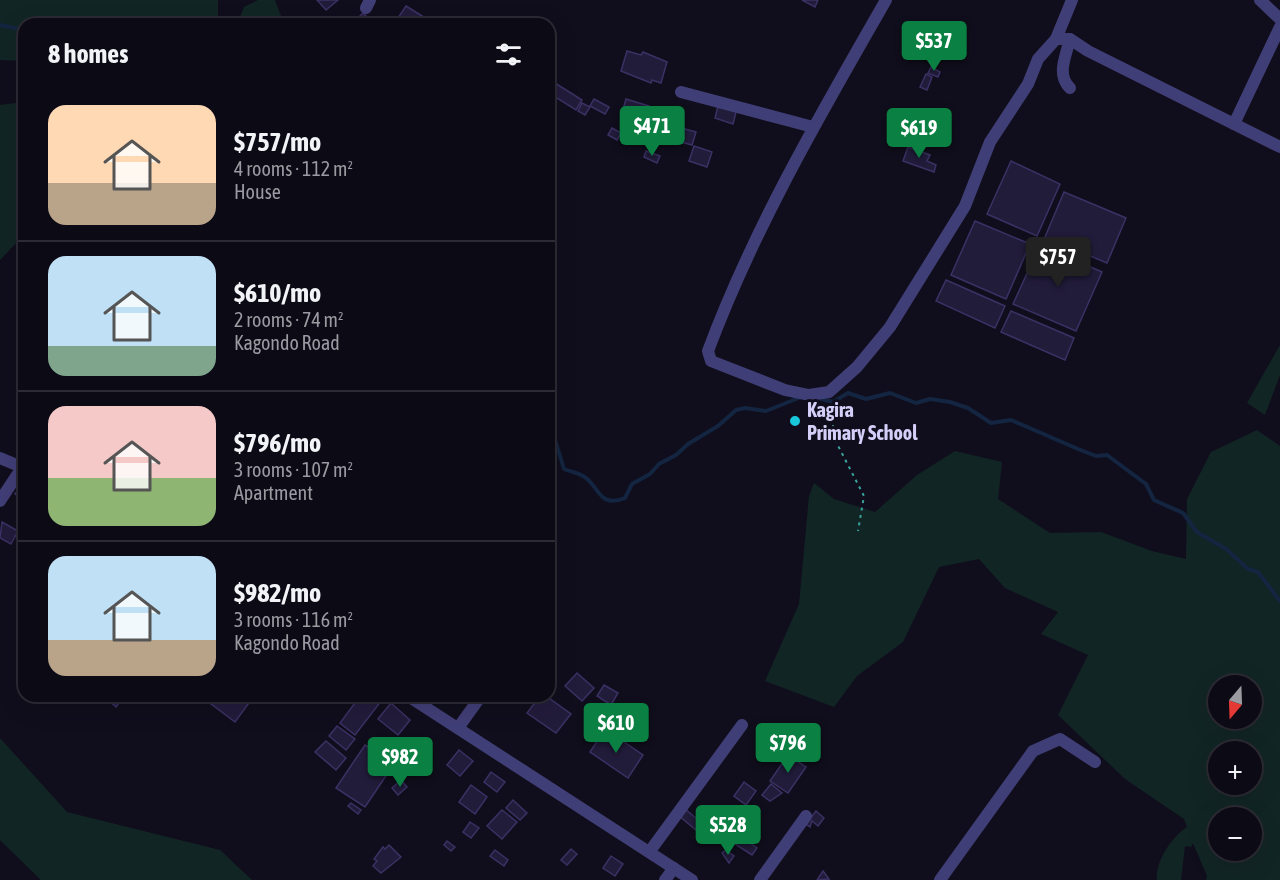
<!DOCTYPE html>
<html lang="en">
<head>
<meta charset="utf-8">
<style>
  :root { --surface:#0c0a15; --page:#15131e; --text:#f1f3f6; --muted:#9a9aa0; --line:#2c2b34; --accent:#0b8043 }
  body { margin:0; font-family:"Asap Condensed",sans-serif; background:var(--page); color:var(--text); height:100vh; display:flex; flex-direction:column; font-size:22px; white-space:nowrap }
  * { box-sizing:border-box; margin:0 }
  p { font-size:20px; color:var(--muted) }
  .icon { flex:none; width:33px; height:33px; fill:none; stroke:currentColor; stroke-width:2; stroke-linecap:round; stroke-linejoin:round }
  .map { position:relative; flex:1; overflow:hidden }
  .drawer { position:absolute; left:18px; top:18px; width:537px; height:684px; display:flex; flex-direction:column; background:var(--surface); border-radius:18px; box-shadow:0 6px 24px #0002,0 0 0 2px var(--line) }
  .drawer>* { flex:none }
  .needle { width:39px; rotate:199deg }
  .fabs { position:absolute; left:1208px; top:675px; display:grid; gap:12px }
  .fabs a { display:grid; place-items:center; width:54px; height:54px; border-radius:50%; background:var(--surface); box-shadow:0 6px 24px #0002,0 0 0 2px var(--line); font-size:30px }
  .price { position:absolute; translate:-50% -51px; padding:0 14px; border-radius:6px; background:var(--accent); color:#fff; font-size:20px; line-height:39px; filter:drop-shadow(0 2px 3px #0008) }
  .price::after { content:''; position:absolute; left:50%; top:36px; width:18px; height:14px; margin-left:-9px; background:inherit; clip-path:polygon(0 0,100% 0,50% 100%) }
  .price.active { background:#222; color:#fff }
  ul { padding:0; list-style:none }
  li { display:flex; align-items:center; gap:18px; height:150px; padding:0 30px }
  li+li { border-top:2px solid var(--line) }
  li span { display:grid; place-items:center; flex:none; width:168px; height:120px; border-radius:18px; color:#555 }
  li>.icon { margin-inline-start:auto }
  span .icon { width:72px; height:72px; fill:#fffc; stroke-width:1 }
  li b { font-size:26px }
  h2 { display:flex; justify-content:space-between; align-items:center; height:72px; padding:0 30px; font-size:26px }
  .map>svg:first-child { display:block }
  .green { fill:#122525; fill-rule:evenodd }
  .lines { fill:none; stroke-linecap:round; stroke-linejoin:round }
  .stream { stroke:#132540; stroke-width:4 }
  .building { fill:#221c3b; stroke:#3b3164; stroke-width:1.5 }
  .path { stroke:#3aa29c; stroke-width:2; stroke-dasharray:3 4.5; stroke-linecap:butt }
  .minor { stroke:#403e76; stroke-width:12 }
  .poi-dot { fill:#19c7db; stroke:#100e1c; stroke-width:2 }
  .labels { text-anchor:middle; stroke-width:6; stroke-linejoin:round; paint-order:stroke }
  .poi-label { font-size:20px; font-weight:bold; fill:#d4cff9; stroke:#100e1c; text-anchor:start }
</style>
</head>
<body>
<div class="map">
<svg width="1280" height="880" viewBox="0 0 1280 880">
  <rect width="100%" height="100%" fill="#100e1c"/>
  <g class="green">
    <polygon points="0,0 218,0 218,24 24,24 24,61 0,60"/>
    <polygon points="258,0 275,0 284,24 237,24 244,7"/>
    <polygon points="24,102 24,235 0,260 0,105"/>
    <polygon points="1280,345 1280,375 1265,415 1247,403"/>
    <path d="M1257,430L1280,446V880H1206L1207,876L1193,843L1191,847L1185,846L1181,880H1157C1155,861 1172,837 1187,827L1184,819L1125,779L1058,715L1088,655L1041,634L1058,612L1005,588L979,559L939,567L903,642L857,676L834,707L765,681L799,604L809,496L814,483L834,499L875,512L917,475L955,451L1002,462L998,499L1050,533L1101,532L1152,551L1186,559L1187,499L1211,452ZM1218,686H1251V718H1218ZM1218,752H1251V784H1218ZM1218,818H1251V850H1218Z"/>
    <polygon points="0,738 67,812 220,850 252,880 41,880 0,840"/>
  </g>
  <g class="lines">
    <g class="stream">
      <polyline points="0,25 24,30"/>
      <polyline points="818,398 833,402 848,393 866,399 890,393 916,403 930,399 950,402 968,408 991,423 1011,420 1078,449 1096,456 1107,455 1146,484 1154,500 1183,513 1197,532 1226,549 1248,569 1258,572 1280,601"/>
      <path d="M549,436L556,443L564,469C571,472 580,473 586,478C600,489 600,508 625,498L632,484L650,474L659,464L676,455L688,444L718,426L736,410L745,408L766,411L801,397"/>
    </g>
  </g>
  <g class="building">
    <polygon points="317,0 338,0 326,10"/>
    <polygon points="802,0 818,0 815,7"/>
    <polygon points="406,6 430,21 427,24 402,24 403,21 398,18"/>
    <polygon points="363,13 374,24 360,24 356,20"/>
    <polygon points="627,51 641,55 643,52 667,62 661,83 652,80 651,83 621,71"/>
    <polygon points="931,67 940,72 938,77 928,73"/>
    <polygon points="926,74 932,77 927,90 920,87"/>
    <polygon points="555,83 582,100 576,110 549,93"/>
    <polygon points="594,99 609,107 605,114 590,106"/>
    <polygon points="626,99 649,106 645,119 622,113"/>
    <polygon points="582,103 590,107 585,115 578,111"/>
    <polygon points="718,106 736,112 733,124 715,118"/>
    <polygon points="660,122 696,132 692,145 656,135"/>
    <polygon points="612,128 621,133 617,140 608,135"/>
    <polygon points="694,146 712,152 707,167 689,161"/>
    <polygon points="908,147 930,155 927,161 936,165 934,172 903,161"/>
    <polygon points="646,151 660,156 657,163 644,157"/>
    <polygon points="1011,161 1060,184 1037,236 987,214"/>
    <polygon points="1064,192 1126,218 1107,263 1045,237"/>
    <polygon points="975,221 1030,244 1006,299 951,275"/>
    <polygon points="1040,245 1102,272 1076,331 1013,304"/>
    <polygon points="946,280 1005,306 995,328 936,301"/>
    <polygon points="1011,311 1074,338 1065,360 1001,332"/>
    <polygon points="20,487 24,490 24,499 15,494"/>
    <polygon points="2,522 18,531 11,544 0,538"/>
    <polygon points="577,673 594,688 582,701 565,686"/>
    <polygon points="604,685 618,693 611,705 597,696"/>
    <polygon points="104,696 120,696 123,698 116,707"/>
    <polygon points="215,696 254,696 235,722 210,703"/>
    <polygon points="360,696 385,696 355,735 340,723"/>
    <polygon points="540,696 546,696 571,714 556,733 527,713"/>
    <polygon points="391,703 410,720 398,735 378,719"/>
    <polygon points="337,726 355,739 346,750 329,736"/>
    <polygon points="605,729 643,755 628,778 590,752"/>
    <polygon points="326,741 346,758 336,770 315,752"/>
    <polygon points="365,745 394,764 365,807 336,788"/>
    <polygon points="459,750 473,761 460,776 447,765"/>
    <polygon points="788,755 806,767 788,793 770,781"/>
    <polygon points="491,772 505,782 497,792 484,782"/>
    <polygon points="401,780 407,787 398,795 392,788"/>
    <polygon points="744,782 756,791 746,805 734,796"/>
    <polygon points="771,784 782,793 770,801 762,795"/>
    <polygon points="471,785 487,797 475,814 459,802"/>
    <polygon points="513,800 527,813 520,820 506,808"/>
    <polygon points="351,803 361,810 358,814 348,806"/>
    <polygon points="685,809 702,823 696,830 679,816"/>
    <polygon points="502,810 517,822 502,839 487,826"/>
    <polygon points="816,811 824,818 818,826 812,821 810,827 806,824"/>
    <polygon points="470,822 479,828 471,838 463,832"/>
    <polygon points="746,829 755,836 750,843 757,848 752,855 735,844"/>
    <polygon points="447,841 455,847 451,851 444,845"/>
    <polygon points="389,845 401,857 381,873 373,866 377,861 374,859 383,847 385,849"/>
    <polygon points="571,849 577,854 567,865 561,860"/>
    <polygon points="495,850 508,860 504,866 490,856"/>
    <polygon points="726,850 734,856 729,863 722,853"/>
    <polygon points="611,856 623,864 615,876 603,868"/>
    <polygon points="823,871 829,879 817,880"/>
  </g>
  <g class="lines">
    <polyline class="path" points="816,405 833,415 833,436 864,496 858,531"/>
    <g class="minor">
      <path d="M886,0C821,113 754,228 708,351L711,361L785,390L809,395L829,392L857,367L890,327L965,206L990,142L1028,84L1038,59L1056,39L1072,0"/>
      <polyline points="1260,0 1280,19"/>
      <polyline points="366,8 370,0"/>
      <polyline points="1056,39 1070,39 1088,51 1280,147"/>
      <path d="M1070,39C1066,56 1056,75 1070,88"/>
      <polyline points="681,92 813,127"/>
      <polyline points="1234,124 1280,27"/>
      <polyline points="0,458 24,468"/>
      <polyline points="0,501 17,475 24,472"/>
      <polyline points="408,696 692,880"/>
      <polyline points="458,728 481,696"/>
      <polyline points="650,851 742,725"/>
      <polyline points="665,880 674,868"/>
      <polyline points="760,880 806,816"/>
      <polyline points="940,880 1033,751 1060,739 1095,762"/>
    </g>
  </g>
  <circle class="poi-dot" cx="795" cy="421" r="6"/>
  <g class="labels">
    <g class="poi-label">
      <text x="807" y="417">Kagira<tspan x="807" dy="23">Primary School</tspan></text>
    </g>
  </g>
</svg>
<div class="fabs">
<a><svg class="needle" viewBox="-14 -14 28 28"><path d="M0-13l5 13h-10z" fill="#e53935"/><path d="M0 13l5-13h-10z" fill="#9a9aa0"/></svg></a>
<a>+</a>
<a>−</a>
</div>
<b class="price" style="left:934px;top:72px">$537</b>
<b class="price" style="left:652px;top:157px">$471</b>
<b class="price" style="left:919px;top:159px">$619</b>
<b class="price active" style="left:1058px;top:288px">$757</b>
<b class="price" style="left:616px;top:754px">$610</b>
<b class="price" style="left:788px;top:774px">$796</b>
<b class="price" style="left:400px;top:788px">$982</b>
<b class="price" style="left:728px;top:856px">$528</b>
<section class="drawer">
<h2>8 homes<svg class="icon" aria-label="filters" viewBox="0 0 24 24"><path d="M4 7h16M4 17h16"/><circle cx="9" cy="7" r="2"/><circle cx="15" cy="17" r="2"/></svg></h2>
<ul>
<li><span style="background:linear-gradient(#ffd9b3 65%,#b9a48a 0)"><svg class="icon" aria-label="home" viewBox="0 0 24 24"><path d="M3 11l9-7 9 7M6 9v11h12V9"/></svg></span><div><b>$757/mo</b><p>4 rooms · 112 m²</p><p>House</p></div></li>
<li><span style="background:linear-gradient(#bfe0f5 75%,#7fa58c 0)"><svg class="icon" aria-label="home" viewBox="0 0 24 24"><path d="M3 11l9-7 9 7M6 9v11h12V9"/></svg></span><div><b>$610/mo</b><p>2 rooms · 74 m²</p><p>Kagondo Road</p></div></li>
<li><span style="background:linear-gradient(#f6c9c9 60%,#8fb573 0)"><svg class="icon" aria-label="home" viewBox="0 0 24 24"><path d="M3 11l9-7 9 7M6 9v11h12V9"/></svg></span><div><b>$796/mo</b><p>3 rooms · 107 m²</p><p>Apartment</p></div></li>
<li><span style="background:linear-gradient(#bfe0f5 70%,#b9a48a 0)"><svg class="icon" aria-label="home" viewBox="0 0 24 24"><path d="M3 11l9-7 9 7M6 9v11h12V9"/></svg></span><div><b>$982/mo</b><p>3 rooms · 116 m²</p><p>Kagondo Road</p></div></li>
</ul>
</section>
</div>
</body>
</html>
